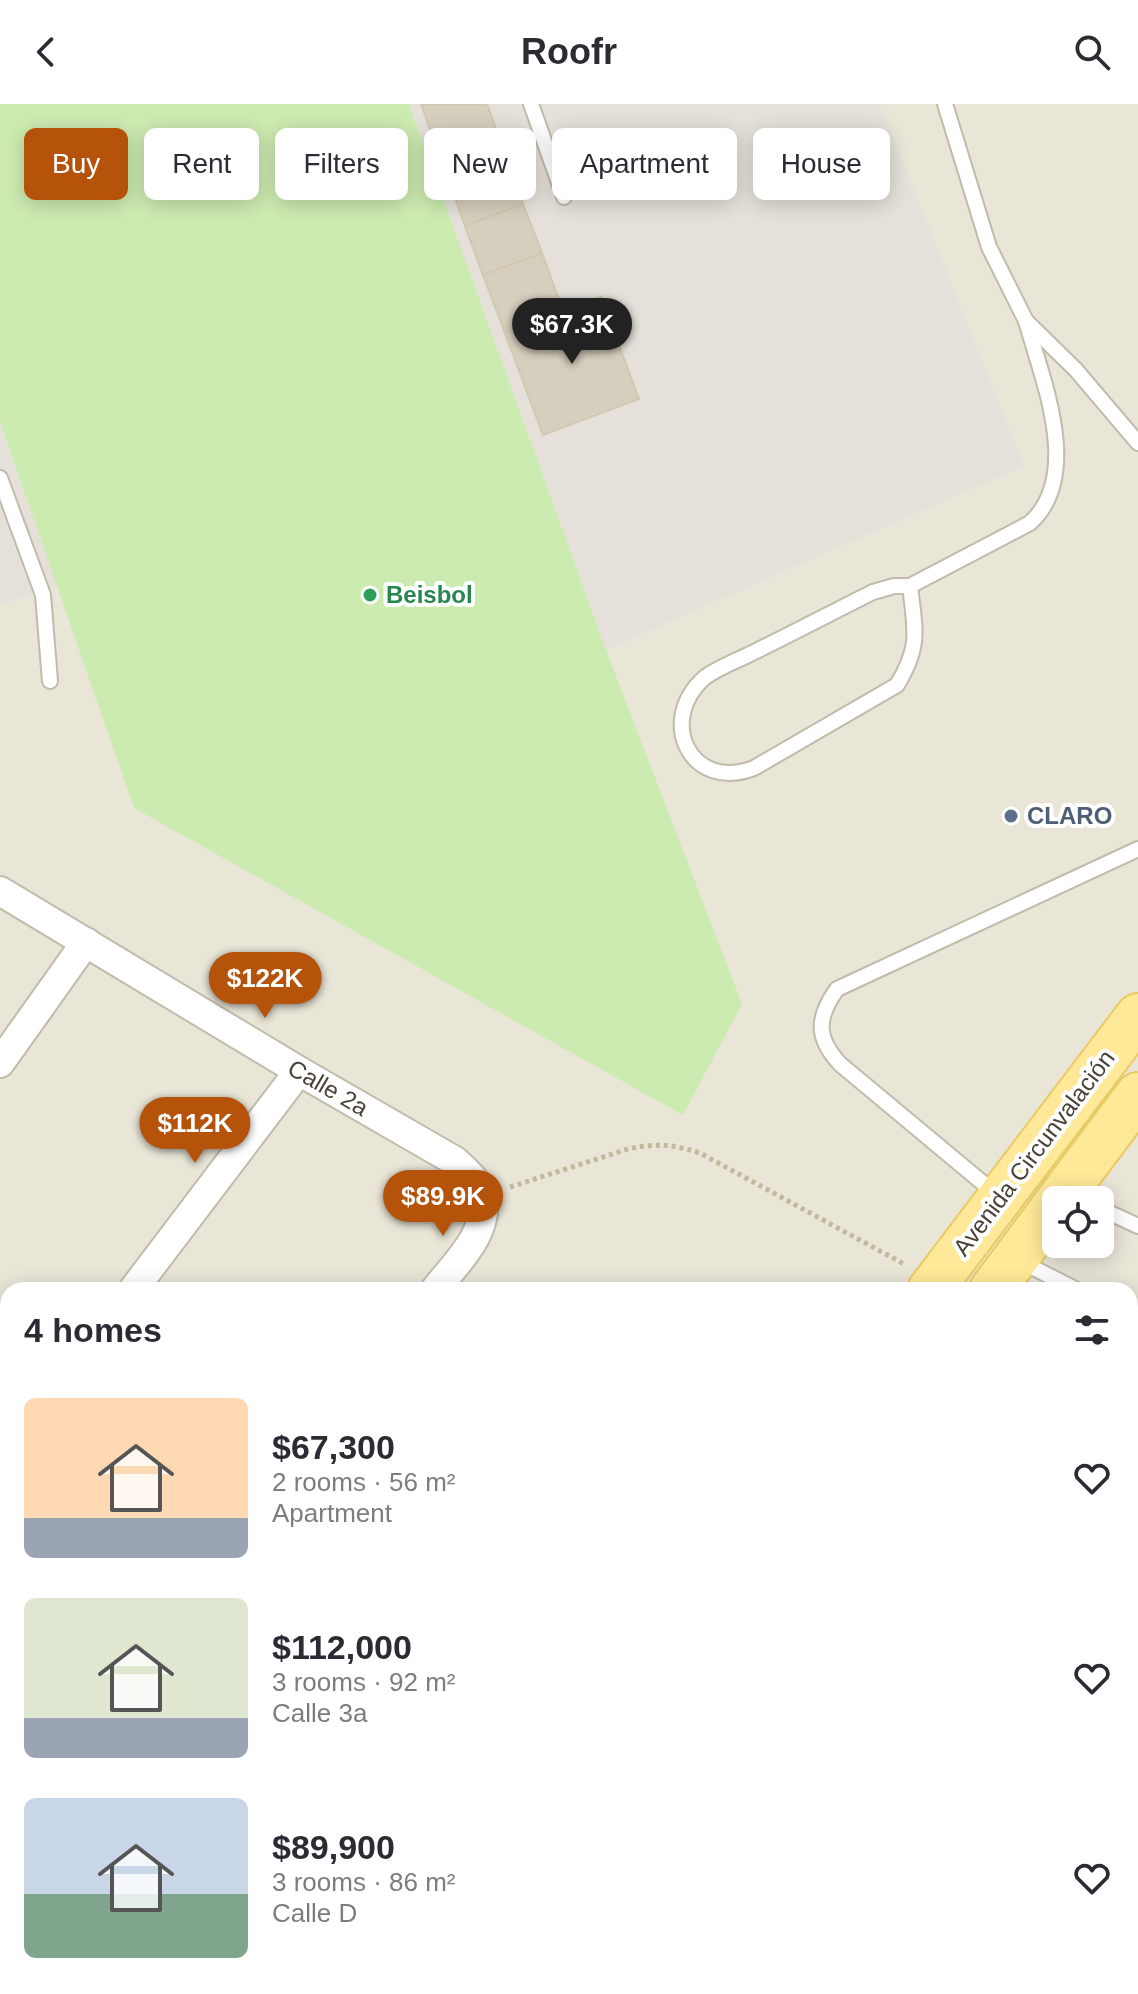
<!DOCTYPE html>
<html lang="en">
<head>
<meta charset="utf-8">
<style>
  :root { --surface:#fff; --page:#f7f7f7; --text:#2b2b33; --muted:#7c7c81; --accent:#b45309 }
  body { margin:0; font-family:Helvetica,sans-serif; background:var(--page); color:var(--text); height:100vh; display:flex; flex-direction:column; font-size:30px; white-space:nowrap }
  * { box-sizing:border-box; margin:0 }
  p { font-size:26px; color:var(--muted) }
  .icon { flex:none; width:44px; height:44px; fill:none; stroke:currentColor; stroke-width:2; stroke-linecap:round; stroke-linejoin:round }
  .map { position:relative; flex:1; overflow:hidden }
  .details { position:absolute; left:0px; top:1178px; width:1138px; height:712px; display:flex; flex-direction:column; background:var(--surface); border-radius:24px 24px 0 0; box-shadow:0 4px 20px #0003 }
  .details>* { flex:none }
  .banner { position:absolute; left:24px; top:24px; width:1090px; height:72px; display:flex; gap:16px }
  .tools { position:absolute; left:1042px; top:1082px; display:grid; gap:16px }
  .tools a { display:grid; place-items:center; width:72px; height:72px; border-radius:12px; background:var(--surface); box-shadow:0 4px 20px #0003; font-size:40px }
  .price { position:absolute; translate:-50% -68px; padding:0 18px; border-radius:28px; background:var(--accent); color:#fff; font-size:26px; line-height:52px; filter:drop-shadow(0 2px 4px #0008) }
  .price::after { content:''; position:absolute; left:50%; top:48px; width:24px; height:18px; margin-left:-12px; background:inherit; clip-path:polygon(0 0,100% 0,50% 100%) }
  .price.on { background:#222; color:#fff }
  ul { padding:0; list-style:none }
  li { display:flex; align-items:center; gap:24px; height:200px; padding:0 24px }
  li span { display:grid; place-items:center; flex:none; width:224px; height:160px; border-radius:12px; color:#555 }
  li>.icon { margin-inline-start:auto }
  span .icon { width:96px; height:96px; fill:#fffc; stroke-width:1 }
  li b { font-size:34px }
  h2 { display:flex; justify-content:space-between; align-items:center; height:96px; padding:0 24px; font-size:34px }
  .tag { padding:0 28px; border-radius:12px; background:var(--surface); box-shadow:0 4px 20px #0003; font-size:28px; line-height:72px }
  .tag.on { background:var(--accent); color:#fff }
  header { display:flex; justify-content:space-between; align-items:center; height:104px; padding:0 24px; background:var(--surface); font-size:36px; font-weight:600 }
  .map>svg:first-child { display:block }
  .residential { fill:#e9e5d7; fill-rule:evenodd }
  .industrial { fill:#e5e1da }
  .green { fill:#ccebb0 }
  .building { fill:#d7cfbe; stroke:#d2c8b1; stroke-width:2 }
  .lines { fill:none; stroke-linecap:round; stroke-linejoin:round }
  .service-casing { stroke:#c1bbab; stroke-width:18 }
  .minor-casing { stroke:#c1bbab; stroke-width:32 }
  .primary-casing { stroke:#e9ca63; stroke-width:48 }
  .path { stroke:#c3b89c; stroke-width:5; stroke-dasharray:4 4; stroke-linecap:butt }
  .service { stroke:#fff; stroke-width:14 }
  .minor { stroke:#fff; stroke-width:28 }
  .primary { stroke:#ffe998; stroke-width:44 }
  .leisure-dot { fill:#2e9e5b; stroke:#fff; stroke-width:3 }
  .service-dot { fill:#5c6f8a; stroke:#fff; stroke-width:3 }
  .labels { text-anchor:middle; stroke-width:8; stroke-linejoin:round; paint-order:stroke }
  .leisure-label { font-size:24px; font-weight:bold; fill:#27864d; stroke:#fff; text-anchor:start }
  .service-label { font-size:24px; font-weight:bold; fill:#4e5e75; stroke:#fff; text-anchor:start }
  .street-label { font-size:24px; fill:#494337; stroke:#fff }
</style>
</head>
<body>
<header><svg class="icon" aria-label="back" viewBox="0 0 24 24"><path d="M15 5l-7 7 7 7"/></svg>Roofr<svg class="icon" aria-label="search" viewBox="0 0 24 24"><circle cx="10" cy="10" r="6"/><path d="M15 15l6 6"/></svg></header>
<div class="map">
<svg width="1138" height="1890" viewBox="0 0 1138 1890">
  <rect width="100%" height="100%" fill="#f5f2e9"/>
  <path class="residential" d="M0,0H409L606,546L1023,362L880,0H1138V1890H319L308,1882H1130V1186H8V1882H82L77,1890H0V502L57,480L0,318ZM1056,1096H1100V1140H1056Z"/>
  <g class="industrial">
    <polygon points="409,0 880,0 1024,362 606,546"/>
    <polygon points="0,318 57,481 0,502"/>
  </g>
  <polygon class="green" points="0,0 409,0 606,546 742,900 683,1011 134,704 0,318"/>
  <g class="building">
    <polygon points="421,0 487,0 523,100 465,122"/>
    <polygon points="523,100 542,149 483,171 465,122"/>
    <polygon points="542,149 563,207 505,229 483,171"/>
    <polygon points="601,193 639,295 543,331 505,229"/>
    <polygon points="552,1882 602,1882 596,1890 546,1890"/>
  </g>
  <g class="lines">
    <defs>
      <g id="service">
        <polyline points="531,0 564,93"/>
        <polyline points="945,0 989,143 1026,217 1076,266 1138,339"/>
        <polyline points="0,374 43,491 50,577"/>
        <path d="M910,482C915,526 921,542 897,581L754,664C691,688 657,618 703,575C716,564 737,557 752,549C793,529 833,508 873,488L894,482H910L1030,419C1083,371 1042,275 1026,217"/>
        <path d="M996,1090L840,960C815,933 817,913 837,885L1138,745"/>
        <polyline points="1100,1099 1110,1109 1138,1122"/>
        <polyline points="1020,1157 1077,1186"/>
        <polyline points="1130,1225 1138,1231"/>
        <polyline points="1130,1368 1138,1375"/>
        <polyline points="121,1890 127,1882"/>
        <polyline points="619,1890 625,1882"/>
      </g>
      <g id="minor">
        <path d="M0,787L299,967L455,1057C465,1066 479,1078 482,1092C491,1128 454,1161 435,1186"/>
        <polyline points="0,959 86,838"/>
        <polyline points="133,1186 299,967"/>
        <polyline points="0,1328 8,1334"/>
        <polyline points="0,1690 8,1696"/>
        <polyline points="0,1747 8,1736"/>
        <polyline points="254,1882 265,1890"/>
        <polyline points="977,1882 987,1890"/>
      </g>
      <g id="primary">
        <polyline points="1059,1096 1138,991"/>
        <polyline points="930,1186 1138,912"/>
        <polyline points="992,1186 1056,1100"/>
        <polyline points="405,1890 411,1882"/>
        <polyline points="467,1890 473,1882"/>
      </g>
    </defs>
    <use href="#service" class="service-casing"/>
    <use href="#minor" class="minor-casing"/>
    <use href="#primary" class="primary-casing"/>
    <path class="path" d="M510,1083L628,1045C656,1039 672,1040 700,1049L904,1160"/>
    <use href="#service" class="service"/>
    <use href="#minor" class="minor"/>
    <use href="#primary" class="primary"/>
  </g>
  <circle class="leisure-dot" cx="370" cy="491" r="8"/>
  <circle class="service-dot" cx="1011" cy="712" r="8"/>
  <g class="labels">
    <g class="leisure-label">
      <text x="386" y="499">Beisbol</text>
    </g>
    <g class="service-label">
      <text x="1027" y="720">CLARO</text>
    </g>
    <g class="street-label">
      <text transform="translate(328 984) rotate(30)" y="8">Calle 2a</text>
      <text transform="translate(1034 1049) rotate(-53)" y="8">Avenida Circunvalación</text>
    </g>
  </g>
</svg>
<div class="tools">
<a><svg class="icon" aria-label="locate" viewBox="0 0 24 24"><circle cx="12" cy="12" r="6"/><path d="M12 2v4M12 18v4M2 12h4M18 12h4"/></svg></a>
</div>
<b class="price on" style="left:572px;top:262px">$67.3K</b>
<b class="price" style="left:265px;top:916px">$122K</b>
<b class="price" style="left:195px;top:1061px">$112K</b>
<b class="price" style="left:443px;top:1134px">$89.9K</b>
<div class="banner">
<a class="tag on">Buy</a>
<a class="tag">Rent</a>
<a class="tag">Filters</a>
<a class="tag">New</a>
<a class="tag">Apartment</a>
<a class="tag">House</a>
</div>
<section class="details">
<h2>4 homes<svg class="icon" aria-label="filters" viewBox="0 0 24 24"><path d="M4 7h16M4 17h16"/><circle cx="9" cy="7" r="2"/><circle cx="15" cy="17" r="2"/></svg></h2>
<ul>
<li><span style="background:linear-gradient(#ffd9b3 75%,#9aa5b1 0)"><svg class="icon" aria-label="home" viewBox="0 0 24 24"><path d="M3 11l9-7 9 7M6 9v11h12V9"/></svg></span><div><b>$67,300</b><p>2 rooms · 56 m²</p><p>Apartment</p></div><svg class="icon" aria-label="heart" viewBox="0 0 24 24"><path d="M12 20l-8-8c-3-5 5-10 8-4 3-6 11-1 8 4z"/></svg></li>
<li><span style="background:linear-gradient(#dfe7d0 75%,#9aa5b1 0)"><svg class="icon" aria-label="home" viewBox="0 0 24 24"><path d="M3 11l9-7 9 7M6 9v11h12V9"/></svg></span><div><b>$112,000</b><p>3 rooms · 92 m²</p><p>Calle 3a</p></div><svg class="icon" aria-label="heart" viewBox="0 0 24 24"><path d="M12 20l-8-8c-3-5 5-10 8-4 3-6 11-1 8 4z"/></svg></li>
<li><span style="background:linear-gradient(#c9d6e8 60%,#7fa58c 0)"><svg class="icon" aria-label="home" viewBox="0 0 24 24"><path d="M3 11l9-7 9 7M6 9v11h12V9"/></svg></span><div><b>$89,900</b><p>3 rooms · 86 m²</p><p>Calle D</p></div><svg class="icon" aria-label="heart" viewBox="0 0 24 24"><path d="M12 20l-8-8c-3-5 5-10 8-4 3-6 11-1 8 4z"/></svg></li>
</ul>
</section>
</div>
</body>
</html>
